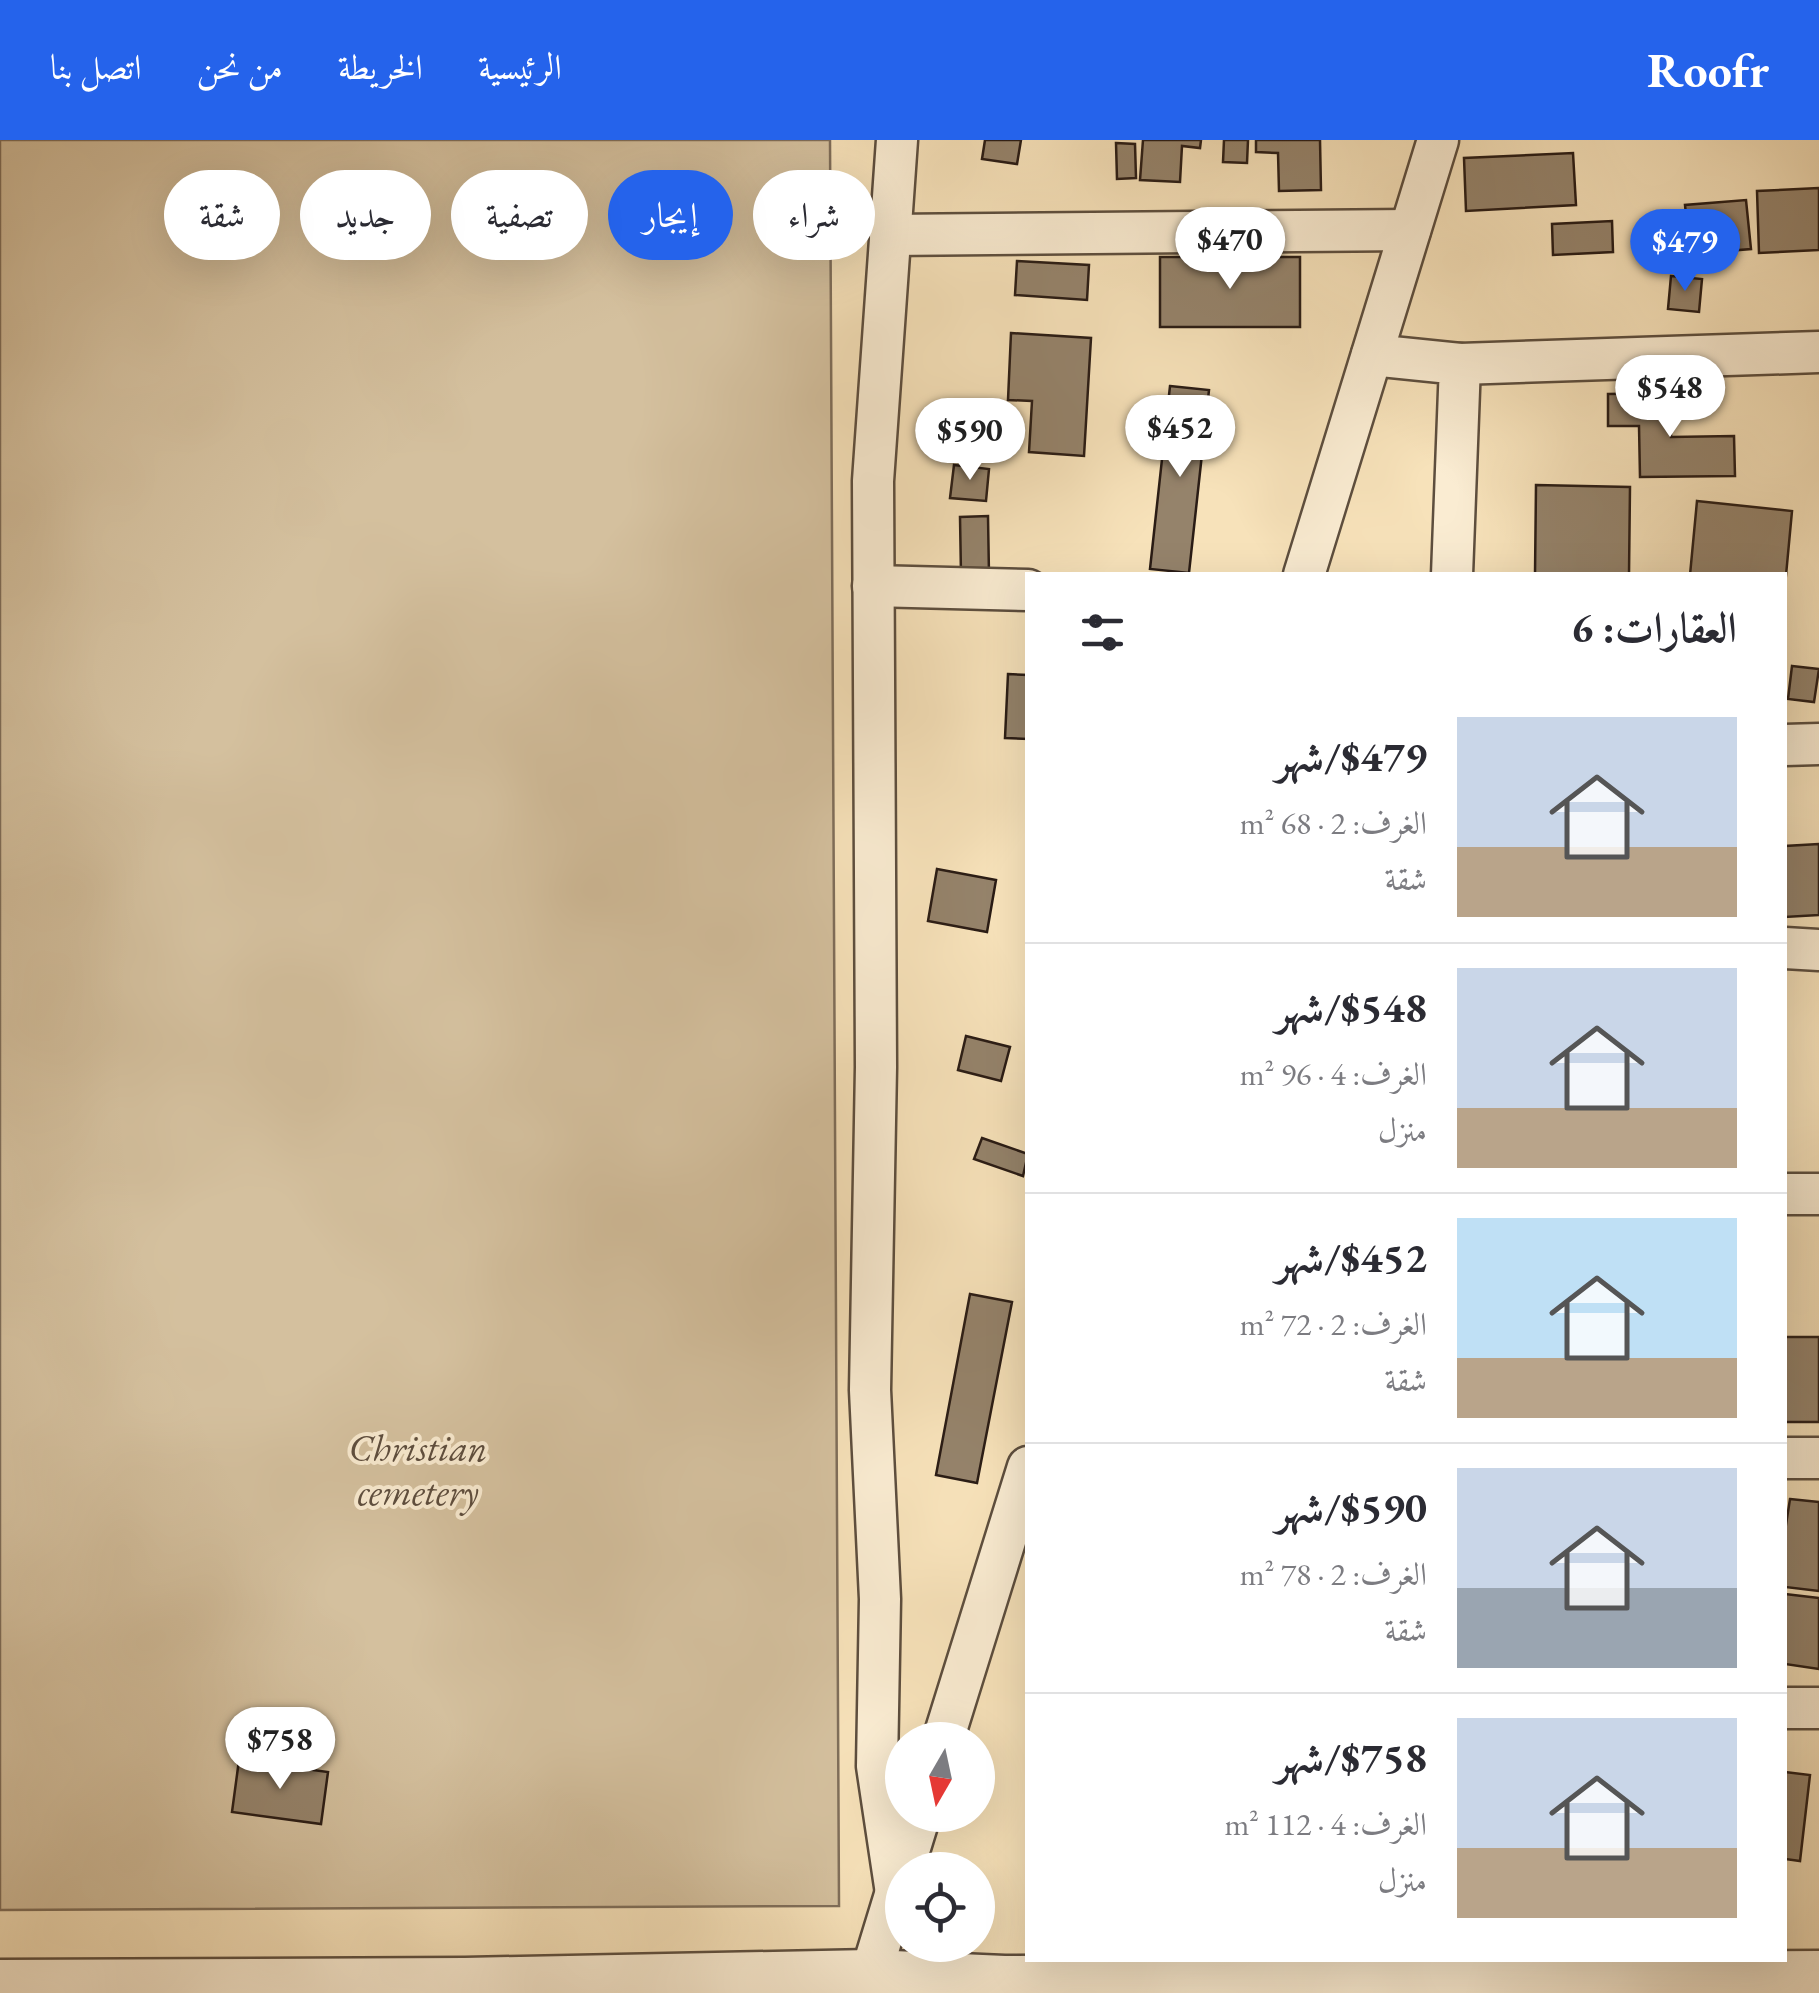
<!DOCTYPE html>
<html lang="ar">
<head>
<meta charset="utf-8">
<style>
  :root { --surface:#fff; --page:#f2f2f3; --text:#2b2b33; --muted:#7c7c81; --line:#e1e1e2; --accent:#2563eb }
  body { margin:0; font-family:"EB Garamond",Amiri,serif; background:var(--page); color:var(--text); direction:rtl; height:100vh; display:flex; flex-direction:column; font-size:38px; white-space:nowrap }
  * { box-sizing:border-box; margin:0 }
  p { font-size:32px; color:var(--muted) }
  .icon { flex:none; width:55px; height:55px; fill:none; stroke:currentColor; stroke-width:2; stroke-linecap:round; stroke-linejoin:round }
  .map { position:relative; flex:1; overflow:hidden; direction:ltr }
  .drawer { position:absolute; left:1025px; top:432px; width:762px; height:1390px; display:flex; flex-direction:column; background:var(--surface); border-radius:0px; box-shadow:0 10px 40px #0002; direction:rtl }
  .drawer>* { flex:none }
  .hud { position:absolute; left:30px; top:30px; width:845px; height:90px; direction:rtl; display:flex; gap:20px }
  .needle { width:65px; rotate:189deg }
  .tools { position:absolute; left:885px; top:1582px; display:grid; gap:20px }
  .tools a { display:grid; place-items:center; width:110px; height:110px; border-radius:50%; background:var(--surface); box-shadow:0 10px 40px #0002; font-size:50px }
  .price { position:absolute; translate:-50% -85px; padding:0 22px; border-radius:35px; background:#fff; color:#222; font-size:32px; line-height:65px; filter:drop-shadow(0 2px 5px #0008) }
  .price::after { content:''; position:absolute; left:50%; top:60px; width:30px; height:22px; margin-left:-15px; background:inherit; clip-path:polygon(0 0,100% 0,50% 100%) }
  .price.selected { background:var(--accent); color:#fff }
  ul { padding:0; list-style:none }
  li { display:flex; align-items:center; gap:30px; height:250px; padding:0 50px }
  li+li { border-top:2px solid var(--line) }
  li span { display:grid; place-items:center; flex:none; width:280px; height:200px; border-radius:0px; color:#555 }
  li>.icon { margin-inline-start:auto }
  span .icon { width:120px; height:120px; fill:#fffc; stroke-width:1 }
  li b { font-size:42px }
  h2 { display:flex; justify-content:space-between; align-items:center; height:120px; padding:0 50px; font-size:42px }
  .pill { padding:0 35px; border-radius:45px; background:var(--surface); box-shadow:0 10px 40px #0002; font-size:35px; line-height:90px }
  .pill.selected { background:var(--accent); color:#fff }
  header { display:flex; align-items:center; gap:60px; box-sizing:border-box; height:140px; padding:0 50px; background:var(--accent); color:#fff }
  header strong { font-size:48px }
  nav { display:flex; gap:55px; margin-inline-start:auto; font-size:35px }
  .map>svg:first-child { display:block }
  .green { fill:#d4c09e; stroke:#7f6e5a; stroke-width:2.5 }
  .building { fill:#95836b; stroke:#2a1c15; stroke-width:2.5 }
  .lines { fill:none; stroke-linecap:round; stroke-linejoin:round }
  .minor-casing { stroke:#5d4e3e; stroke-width:45 }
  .tertiary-casing { stroke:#5d4e3e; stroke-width:55 }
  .minor { stroke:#faecd2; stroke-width:40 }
  .tertiary { stroke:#faecd2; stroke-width:50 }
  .labels { text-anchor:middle; stroke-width:8; stroke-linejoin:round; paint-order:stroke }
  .park-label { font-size:38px; font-style:italic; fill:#5d4d3e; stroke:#faecd2 }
</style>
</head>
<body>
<header>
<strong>Roofr</strong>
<nav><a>الرئيسية</a><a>الخريطة</a><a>من نحن</a><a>اتصل بنا</a></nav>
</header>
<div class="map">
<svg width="1819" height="1853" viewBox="0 0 1819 1853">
  <rect width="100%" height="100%" fill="#f7e2ba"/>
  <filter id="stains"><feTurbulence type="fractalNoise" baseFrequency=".002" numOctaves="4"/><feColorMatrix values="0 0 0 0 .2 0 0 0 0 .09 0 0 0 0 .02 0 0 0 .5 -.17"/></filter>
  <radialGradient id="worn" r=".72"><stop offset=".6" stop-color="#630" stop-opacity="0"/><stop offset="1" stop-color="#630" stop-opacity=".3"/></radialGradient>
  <polygon class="green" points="0,0 830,0 839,1766 0,1770"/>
  <g class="building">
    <polygon points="985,0 1021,0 1017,24 982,19"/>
    <polygon points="1143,0 1201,0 1200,8 1182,6 1180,42 1140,40"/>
    <polygon points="1224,0 1248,0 1247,23 1223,22"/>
    <polygon points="1256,0 1320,0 1321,50 1279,51 1278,13 1256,12"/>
    <polygon points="1116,3 1135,4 1136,38 1117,39"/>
    <polygon points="1573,13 1576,65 1466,71 1464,18"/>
    <polygon points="1819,48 1819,110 1759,113 1757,51"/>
    <polygon points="1746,60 1751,109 1690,114 1685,65"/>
    <polygon points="1612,81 1613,112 1553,115 1552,84"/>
    <rect x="1160" y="117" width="140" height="70"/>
    <polygon points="1017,121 1089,125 1087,160 1015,155"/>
    <polygon points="1671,136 1702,139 1699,172 1668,169"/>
    <polygon points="1011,193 1091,198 1084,316 1029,312 1032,261 1008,260"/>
    <polygon points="1170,246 1209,250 1189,433 1150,429"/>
    <polygon points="1671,253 1671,297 1734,296 1735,336 1640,337 1639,286 1608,286 1608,254"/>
    <polygon points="954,325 989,329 986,361 950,358"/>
    <polygon points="1536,345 1630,347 1629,435 1535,435"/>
    <polygon points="1697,361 1792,371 1785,446 1785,435 1690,435"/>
    <polygon points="988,376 989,435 961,435 960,377"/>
    <polygon points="1792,526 1819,529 1814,562 1788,559"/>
    <polygon points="1008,534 1028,535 1028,599 1005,598"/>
    <polygon points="1819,704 1819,775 1785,777 1785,706"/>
    <polygon points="937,729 996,740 987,792 928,781"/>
    <polygon points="966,896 1010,907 1001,941 958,930"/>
    <polygon points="982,998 1028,1014 1023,1036 974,1019"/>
    <polygon points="970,1154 1012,1162 977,1343 936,1335"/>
    <rect x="1785" y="1197" width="34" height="85"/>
    <polygon points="1790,1359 1819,1362 1819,1451 1785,1447 1785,1391"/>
    <polygon points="1785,1454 1819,1458 1819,1529 1785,1524"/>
    <polygon points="239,1620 328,1632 321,1684 232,1672"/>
    <polygon points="1785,1632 1810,1635 1800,1721 1785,1719"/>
  </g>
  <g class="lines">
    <defs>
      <g id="minor">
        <polyline points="890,95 1410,90"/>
        <polyline points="1372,215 1460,224 1452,435"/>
        <polyline points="1460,224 1819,212"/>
        <polyline points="1304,435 1438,0"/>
        <polyline points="873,446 1028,450"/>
        <polyline points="1785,605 1819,604"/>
        <polyline points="1785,808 1819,810"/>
        <polyline points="1785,1054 1819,1054"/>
        <polyline points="1785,1318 1819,1318"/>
        <polyline points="1785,1568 1819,1568"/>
        <polyline points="943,1600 1028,1327"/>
        <polyline points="903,1730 920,1675"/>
        <polyline points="896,1753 877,1626 880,1459 870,1250 876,927 873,341 897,0"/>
        <polyline points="865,1853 902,1732"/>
      </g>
      <polyline id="tertiary" points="0,1845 465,1843 870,1835 1004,1841 1819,1836"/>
    </defs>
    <use href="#minor" class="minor-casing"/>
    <use href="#tertiary" class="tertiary-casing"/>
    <use href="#minor" class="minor"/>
    <use href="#tertiary" class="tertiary"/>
  </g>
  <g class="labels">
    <g class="park-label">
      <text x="418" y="1321">Christian<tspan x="418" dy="44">cemetery</tspan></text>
    </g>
  </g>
  <rect width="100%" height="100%" filter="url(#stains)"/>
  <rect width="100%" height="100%" fill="url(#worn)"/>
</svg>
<div class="tools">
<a><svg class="needle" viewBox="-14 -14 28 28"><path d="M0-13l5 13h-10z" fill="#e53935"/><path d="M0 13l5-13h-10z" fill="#7c7c81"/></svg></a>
<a><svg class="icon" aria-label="locate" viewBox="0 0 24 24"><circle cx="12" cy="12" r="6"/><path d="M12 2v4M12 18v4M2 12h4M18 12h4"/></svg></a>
</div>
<b class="price" style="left:1230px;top:152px">$470</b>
<b class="price selected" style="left:1685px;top:154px">$479</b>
<b class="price" style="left:1670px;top:300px">$548</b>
<b class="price" style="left:1180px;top:340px">$452</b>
<b class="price" style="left:970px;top:343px">$590</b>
<b class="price" style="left:280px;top:1652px">$758</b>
<div class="hud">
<a class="pill">شراء</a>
<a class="pill selected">إيجار</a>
<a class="pill">تصفية</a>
<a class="pill">جديد</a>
<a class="pill">شقة</a>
</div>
<section class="drawer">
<h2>العقارات: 6<svg class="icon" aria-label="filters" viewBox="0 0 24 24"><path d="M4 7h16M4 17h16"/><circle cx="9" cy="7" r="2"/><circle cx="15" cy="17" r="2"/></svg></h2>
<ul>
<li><span style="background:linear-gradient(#c9d6e8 65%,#b9a48a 0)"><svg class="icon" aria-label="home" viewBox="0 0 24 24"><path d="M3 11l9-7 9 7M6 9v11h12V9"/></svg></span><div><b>$479/شهر</b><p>الغرف: 2 · 68 m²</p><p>شقة</p></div></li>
<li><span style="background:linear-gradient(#c9d6e8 70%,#b9a48a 0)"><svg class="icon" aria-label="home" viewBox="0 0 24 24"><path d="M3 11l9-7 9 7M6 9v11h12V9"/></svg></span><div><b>$548/شهر</b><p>الغرف: 4 · 96 m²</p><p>منزل</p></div></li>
<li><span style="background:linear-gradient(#bfe0f5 70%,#b9a48a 0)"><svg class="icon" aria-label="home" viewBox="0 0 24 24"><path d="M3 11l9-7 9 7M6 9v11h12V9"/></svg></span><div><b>$452/شهر</b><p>الغرف: 2 · 72 m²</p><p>شقة</p></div></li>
<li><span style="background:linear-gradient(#c9d6e8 60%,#9aa5b1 0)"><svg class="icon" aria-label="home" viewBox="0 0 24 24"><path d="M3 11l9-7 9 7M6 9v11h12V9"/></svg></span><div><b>$590/شهر</b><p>الغرف: 2 · 78 m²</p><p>شقة</p></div></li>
<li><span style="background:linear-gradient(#c9d6e8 65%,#b9a48a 0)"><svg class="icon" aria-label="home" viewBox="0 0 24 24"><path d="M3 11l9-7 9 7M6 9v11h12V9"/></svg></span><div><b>$758/شهر</b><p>الغرف: 4 · 112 m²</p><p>منزل</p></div></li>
</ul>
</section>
</div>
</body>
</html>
